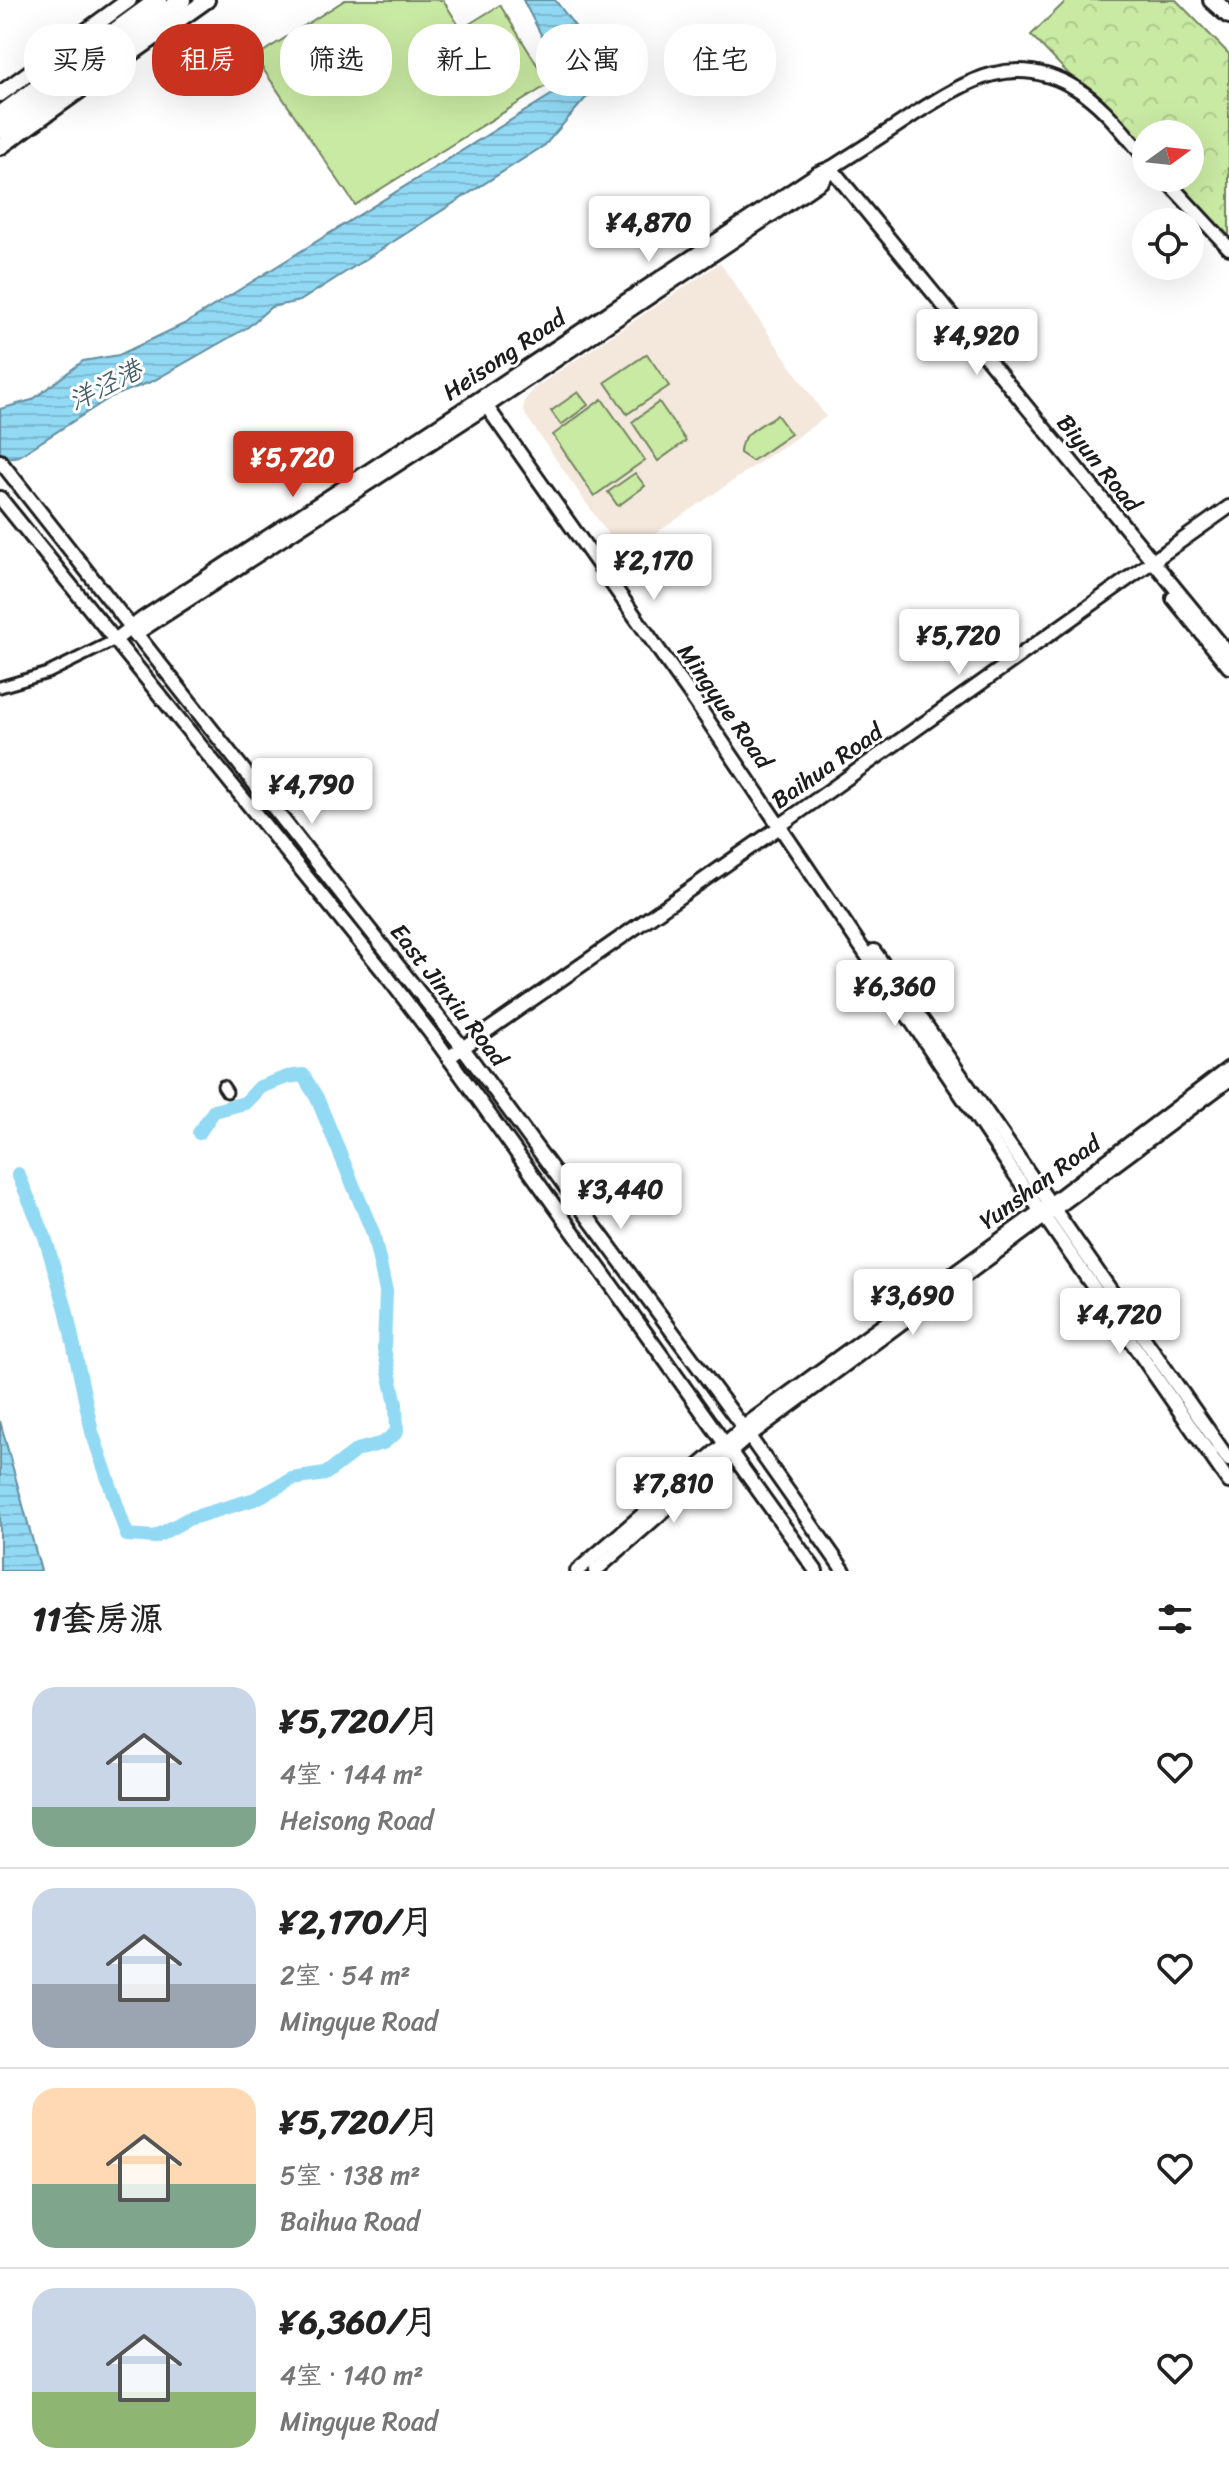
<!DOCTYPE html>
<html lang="zh">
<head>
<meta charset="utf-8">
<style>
  :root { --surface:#fff; --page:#f2f2f2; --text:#222; --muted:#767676; --line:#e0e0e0; --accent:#c8321e }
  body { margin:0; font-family:Sriracha,"LXGW WenKai TC",sans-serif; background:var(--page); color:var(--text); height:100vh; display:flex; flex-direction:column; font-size:30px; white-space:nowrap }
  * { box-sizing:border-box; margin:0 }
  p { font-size:26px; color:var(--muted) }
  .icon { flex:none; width:44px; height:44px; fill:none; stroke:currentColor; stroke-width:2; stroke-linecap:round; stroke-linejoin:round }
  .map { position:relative; height:1571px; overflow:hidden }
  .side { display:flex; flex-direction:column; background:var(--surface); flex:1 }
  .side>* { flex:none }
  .top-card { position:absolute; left:24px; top:24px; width:800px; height:72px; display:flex; gap:16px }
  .needle { width:52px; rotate:75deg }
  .buttons { position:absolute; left:1132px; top:120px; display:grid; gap:16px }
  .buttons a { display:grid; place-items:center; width:72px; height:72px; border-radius:50%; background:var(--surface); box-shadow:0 8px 32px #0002; font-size:40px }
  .price { position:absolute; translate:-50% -68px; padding:0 18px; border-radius:8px; background:#fff; color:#222; font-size:26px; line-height:52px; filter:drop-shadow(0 2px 4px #0008) }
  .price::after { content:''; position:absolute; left:50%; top:48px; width:24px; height:18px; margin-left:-12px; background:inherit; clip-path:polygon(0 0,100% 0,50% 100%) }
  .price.selected { background:var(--accent); color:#fff }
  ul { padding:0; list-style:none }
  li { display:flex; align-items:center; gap:24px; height:200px; padding:0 32px }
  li+li { border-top:2px solid var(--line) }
  li span { display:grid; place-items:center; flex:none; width:224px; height:160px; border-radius:24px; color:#555 }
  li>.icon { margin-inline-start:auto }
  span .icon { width:96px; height:96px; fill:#fffc; stroke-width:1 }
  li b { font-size:34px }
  h2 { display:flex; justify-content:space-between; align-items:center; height:96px; padding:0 32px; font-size:34px }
  .pill { padding:0 28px; border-radius:32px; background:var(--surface); box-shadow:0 8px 32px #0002; font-size:28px; line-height:72px }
  .pill.selected { background:var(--accent); color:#fff }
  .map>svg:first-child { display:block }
  .built { fill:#f4e8dc }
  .park { fill:url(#park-crowns); stroke:#728360; stroke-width:2 }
  .pitch { fill:#c9eaa3; stroke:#728360; stroke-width:2 }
  .water { fill:url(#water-rules); stroke:#638d9e; stroke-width:2 }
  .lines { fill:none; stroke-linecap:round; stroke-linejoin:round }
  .river { stroke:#92d9f4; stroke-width:14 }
  .street-casing { stroke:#1c1c1c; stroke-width:15 }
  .secondary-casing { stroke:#1c1c1c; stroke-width:18 }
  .primary-casing { stroke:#1c1c1c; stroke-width:20 }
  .highway-casing { stroke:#1c1c1c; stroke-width:22 }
  .street { stroke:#fff; stroke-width:9 }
  .secondary { stroke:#fff; stroke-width:12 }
  .primary { stroke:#fff; stroke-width:14 }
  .highway { stroke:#fff; stroke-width:16 }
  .labels { text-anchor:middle; stroke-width:6; stroke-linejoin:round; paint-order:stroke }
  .street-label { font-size:24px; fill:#1c1c1c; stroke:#fff }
  .water-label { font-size:26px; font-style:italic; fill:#455e68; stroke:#fff }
</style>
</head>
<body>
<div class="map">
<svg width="1229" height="1571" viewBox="0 0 1229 1571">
  <defs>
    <pattern id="park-crowns" width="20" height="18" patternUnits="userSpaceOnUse" patternTransform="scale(2)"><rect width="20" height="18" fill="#c9eaa3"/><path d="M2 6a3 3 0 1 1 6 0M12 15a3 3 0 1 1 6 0" fill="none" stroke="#acc88c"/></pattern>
    <pattern id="water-rules" width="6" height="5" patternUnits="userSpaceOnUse" patternTransform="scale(2)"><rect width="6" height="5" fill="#92d9f4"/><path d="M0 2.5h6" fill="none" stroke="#7dbad1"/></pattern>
  </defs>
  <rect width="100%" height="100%" fill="#fff"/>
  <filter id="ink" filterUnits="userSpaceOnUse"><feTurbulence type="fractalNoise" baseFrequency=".0125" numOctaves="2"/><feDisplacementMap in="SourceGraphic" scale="16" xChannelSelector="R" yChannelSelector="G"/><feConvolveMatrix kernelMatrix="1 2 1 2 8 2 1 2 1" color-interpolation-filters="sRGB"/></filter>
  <g filter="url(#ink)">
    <polygon class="built" points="720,263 826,417 623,556 526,416 523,408 525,400 534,388"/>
    <polygon class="park" points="1067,0 1176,0 1229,54 1229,240 1169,178 1190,178 1190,134 1146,134 1146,154 1031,35"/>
    <g class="pitch">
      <polygon points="345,0 443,0 461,29 500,5 549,84 355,205 255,57"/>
      <polygon points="647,354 669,386 627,414 605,382"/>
      <polygon points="578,392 588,405 561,425 551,411"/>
      <polygon points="602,399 645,460 594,496 553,435"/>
      <polygon points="659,402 686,441 658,461 632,422"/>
      <path d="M777,415L791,434L752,461L740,453C739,434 762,425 777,415Z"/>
      <polygon points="635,473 645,486 618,506 608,492"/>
    </g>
    <g class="water">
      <polygon points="523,0 555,0 612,75 584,100 545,145 300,301 271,307 248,327 153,381 111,397 19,456 0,459 0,409 32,400 83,361 119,355 186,323 559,90 562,75"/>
      <polygon points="0,1421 41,1571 0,1571"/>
    </g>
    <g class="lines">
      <polyline class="river" points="18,1174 45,1237 66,1309 92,1432 127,1535 155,1537 188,1519 255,1499 292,1479 325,1474 357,1450 383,1443 397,1432 396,1404 384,1349 386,1291 373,1233 317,1098 303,1075 287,1077 260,1087 245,1103 214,1111 199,1133"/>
      <defs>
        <g id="street">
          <polyline points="0,687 48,673 115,640"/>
          <polyline points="223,1086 227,1092"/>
        </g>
        <g id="secondary">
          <polyline points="831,168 1229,654"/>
          <polyline points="1164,178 1229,248"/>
          <polyline points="483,396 487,407 692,697 1012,1170 1229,1482"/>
          <polyline points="0,461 463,1048 739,1422 844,1571"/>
          <polyline points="0,498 383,971 438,1043 816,1571"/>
          <polyline points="1173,598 1229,667"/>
          <polyline points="134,635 480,411 822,181 831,168"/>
          <path d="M115,640L142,619L483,396L818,173L831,168C858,151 886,133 913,115C967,81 1014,50 1077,89C1104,105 1125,135 1146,158"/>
          <polyline points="785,822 1229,507"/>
          <polyline points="874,951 1229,1460"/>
          <polyline points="448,1058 781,826"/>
          <polyline points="577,1571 751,1421 1051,1203 1229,1068"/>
          <polyline points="595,1571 749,1436 1229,1080"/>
        </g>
        <g id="primary">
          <polyline points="0,94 129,0"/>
          <polyline points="0,147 207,0"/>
        </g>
        <g id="highway">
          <polyline points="1212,0 1229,15"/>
          <polyline points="0,115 158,0"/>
          <polyline points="0,130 182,0"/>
        </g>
      </defs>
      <use href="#street" class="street-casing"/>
      <use href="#secondary" class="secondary-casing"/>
      <use href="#primary" class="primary-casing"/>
      <use href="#highway" class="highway-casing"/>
      <use href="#street" class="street"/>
      <use href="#secondary" class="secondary"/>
      <use href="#primary" class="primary"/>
      <use href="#highway" class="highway"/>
    </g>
  </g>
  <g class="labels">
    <g class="street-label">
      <text transform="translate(504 355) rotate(-34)" y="8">Heisong Road</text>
      <text transform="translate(1099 463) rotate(51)" y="8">Biyun Road</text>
      <text transform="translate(725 706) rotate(55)" y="8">Mingyue Road</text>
      <text transform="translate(827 766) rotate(-35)" y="8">Baihua Road</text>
      <text transform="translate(449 995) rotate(52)" y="8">East Jinxiu Road</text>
      <text transform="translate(1040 1182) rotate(-36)" y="8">Yunshan Road</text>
    </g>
    <g class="water-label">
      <text transform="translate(105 385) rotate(-27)" y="9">洋泾港</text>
    </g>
  </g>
</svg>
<div class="buttons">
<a><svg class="needle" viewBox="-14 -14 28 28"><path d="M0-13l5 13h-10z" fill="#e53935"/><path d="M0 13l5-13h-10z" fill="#767676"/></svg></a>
<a><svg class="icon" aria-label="locate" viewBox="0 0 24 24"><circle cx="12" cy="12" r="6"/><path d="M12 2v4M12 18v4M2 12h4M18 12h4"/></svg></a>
</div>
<b class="price" style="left:649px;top:264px">¥4,870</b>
<b class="price" style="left:977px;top:377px">¥4,920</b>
<b class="price selected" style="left:293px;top:499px">¥5,720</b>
<b class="price" style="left:654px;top:602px">¥2,170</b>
<b class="price" style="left:959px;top:677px">¥5,720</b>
<b class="price" style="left:312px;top:826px">¥4,790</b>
<b class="price" style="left:895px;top:1028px">¥6,360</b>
<b class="price" style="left:621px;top:1231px">¥3,440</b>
<b class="price" style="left:913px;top:1337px">¥3,690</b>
<b class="price" style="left:1120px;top:1356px">¥4,720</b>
<b class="price" style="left:674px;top:1525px">¥7,810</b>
<div class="top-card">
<a class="pill">买房</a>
<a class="pill selected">租房</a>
<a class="pill">筛选</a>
<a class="pill">新上</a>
<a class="pill">公寓</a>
<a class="pill">住宅</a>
</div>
</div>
<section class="side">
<h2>11套房源<svg class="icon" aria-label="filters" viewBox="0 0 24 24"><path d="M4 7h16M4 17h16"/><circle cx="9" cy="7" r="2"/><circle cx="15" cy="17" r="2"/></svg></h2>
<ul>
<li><span style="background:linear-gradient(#c9d6e8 75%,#7fa58c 0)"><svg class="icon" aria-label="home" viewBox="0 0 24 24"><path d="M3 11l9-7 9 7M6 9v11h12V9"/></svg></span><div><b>¥5,720/月</b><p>4室 · 144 m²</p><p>Heisong Road</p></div><svg class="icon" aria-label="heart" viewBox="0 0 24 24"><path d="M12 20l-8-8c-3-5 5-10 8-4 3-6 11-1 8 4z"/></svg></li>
<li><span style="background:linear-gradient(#c9d6e8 60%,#9aa5b1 0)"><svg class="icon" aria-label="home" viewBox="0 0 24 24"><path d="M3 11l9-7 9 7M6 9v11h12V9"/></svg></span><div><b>¥2,170/月</b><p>2室 · 54 m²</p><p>Mingyue Road</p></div><svg class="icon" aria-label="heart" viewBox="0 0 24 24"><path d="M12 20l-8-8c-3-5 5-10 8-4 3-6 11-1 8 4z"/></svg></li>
<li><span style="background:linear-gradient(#ffd9b3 60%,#7fa58c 0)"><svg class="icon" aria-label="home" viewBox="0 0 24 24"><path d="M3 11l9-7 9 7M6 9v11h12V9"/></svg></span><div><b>¥5,720/月</b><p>5室 · 138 m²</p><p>Baihua Road</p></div><svg class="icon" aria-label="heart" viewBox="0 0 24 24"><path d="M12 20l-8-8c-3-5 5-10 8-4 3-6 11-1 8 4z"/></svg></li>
<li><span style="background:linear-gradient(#c9d6e8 65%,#8fb573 0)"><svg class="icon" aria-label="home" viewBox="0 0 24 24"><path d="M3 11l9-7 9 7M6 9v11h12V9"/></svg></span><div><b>¥6,360/月</b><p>4室 · 140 m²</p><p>Mingyue Road</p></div><svg class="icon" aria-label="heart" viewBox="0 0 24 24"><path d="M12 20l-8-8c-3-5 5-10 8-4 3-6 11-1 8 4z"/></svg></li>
</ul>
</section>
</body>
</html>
